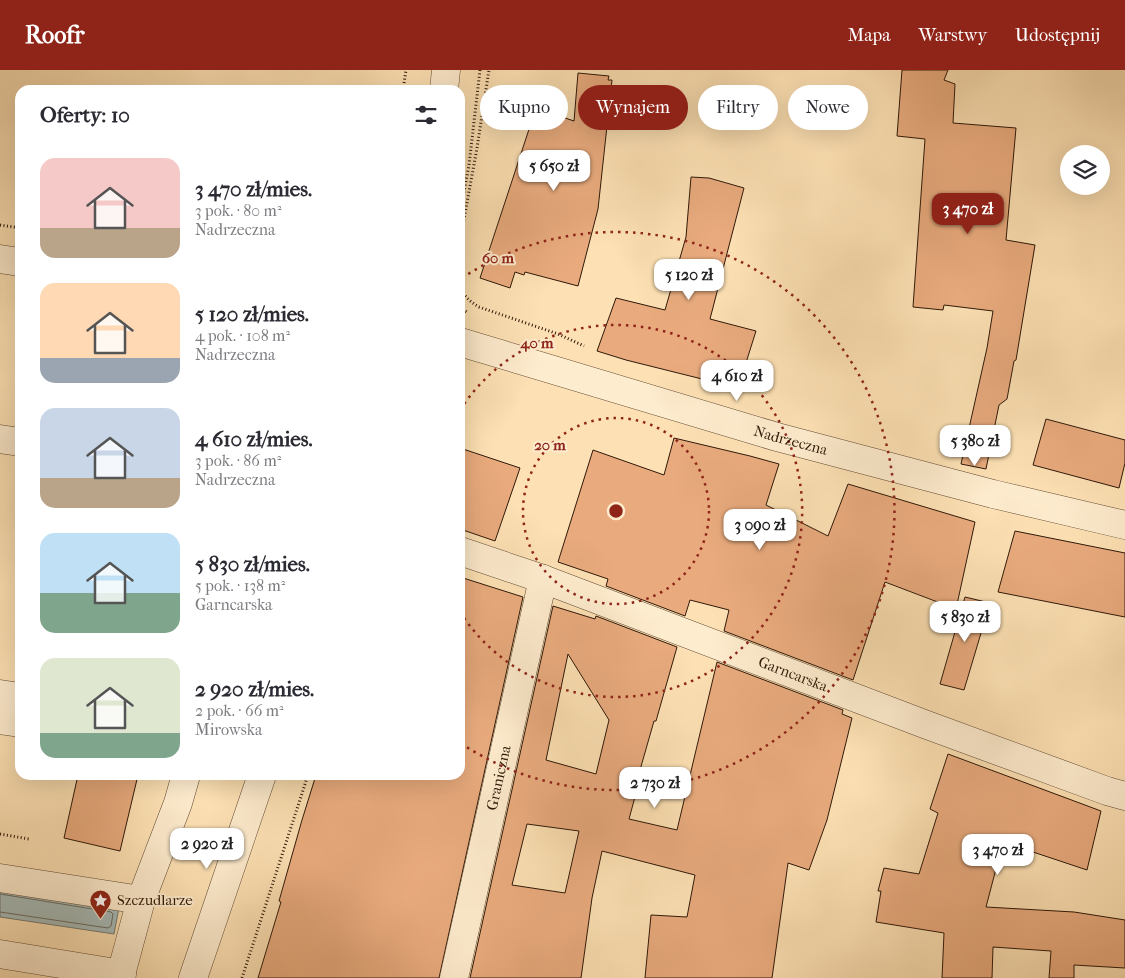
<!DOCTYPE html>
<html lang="pl">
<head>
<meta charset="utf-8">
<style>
  :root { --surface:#fff; --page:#f2f2f3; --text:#2b2b33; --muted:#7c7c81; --accent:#8f2418 }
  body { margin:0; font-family:"IM FELL French Canon",serif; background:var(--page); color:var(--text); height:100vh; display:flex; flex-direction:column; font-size:19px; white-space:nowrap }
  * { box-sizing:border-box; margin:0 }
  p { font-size:16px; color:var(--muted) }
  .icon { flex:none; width:28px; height:28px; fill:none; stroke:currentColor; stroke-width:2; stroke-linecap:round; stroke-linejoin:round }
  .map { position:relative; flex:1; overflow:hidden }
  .panel { position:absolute; left:15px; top:15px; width:450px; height:695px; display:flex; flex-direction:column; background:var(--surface); border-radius:15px; box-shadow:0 5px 20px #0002 }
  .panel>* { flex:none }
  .hud { position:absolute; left:480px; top:15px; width:475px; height:45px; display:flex; gap:10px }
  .tools { position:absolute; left:1060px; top:75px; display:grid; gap:10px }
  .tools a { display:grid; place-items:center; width:50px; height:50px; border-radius:50%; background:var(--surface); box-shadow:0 5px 20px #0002; font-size:25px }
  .price { position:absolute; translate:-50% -42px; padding:0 11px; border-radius:10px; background:#fff; color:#222; font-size:16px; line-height:32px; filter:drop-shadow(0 1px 2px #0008) }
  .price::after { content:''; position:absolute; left:50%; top:30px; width:15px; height:11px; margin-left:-8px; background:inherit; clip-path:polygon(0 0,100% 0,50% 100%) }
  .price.selected { background:var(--accent); color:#fff }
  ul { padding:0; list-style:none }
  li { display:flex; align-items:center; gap:15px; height:125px; padding:0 25px }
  li span { display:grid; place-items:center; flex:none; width:140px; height:100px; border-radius:15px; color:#555 }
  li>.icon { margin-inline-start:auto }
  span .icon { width:60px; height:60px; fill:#fffc; stroke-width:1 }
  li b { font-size:21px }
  h2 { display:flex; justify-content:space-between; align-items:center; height:60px; padding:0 25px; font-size:21px }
  .pill { padding:0 18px; border-radius:22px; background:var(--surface); box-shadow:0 5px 20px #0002; font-size:18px; line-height:45px }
  .pill.selected { background:var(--accent); color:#fff }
  header { display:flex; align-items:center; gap:30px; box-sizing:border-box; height:70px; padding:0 25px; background:var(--accent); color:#fff }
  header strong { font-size:24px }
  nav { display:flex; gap:28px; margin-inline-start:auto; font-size:18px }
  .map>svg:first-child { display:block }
  .water { fill:#a5bbb9; stroke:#757a72 }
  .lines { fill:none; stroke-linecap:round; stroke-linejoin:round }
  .shore { stroke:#6a6a60; stroke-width:1 }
  .building { fill:#e9ab7e; stroke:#2e1808; fill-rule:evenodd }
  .minor-casing { stroke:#624a33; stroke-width:29 }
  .path { stroke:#2e1808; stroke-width:3; stroke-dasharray:1 2.5; stroke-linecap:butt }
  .minor { stroke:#feecce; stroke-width:28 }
  .ring { fill:none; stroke:#8f2418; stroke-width:2.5; stroke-dasharray:2.5 5 }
  .labels { text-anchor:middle; stroke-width:4; stroke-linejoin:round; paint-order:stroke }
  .street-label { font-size:15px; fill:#2e1808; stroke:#feecce }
  .poi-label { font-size:15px; fill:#2e1808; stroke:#feecce; text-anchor:start }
  .centre { fill:#8f2418; stroke:#feecce; stroke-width:2.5 }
  .ring-label { font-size:15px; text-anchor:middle; font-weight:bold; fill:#8f2418; stroke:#feecce; stroke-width:4; stroke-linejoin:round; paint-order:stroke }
</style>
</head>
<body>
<header>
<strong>Roofr</strong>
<nav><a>Mapa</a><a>Warstwy</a><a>Udostępnij</a></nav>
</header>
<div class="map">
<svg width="1125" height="908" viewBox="0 0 1125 908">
  <rect width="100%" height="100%" fill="#fde1b4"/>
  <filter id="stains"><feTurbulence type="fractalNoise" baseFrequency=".004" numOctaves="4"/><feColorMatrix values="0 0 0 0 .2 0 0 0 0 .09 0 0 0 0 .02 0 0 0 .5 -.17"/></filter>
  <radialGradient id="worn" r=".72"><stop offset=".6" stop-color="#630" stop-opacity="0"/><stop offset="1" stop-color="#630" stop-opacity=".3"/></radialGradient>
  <polygon class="water" points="0,819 119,838 114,864 0,847"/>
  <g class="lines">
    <polyline class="shore" points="0,824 111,842 113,844 111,856 108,858 0,842"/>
  </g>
  <g class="building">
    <polygon points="902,0 948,0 944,10 955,14 953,53 1016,58 1006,170 1035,175 1016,290 1014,291 1007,329 999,335 986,399 961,394 987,278 993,241 944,235 943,240 913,237 925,69 897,66"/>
    <polygon points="578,3 609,6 608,10 612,10 598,139 578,216 525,202 524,205 515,202 510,218 480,208 536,38 574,51"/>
    <polygon points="691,107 709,108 744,118 710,249 756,261 738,318 626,290 597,281 616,228 665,240 686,167"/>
    <polygon points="1046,349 1125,370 1125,393 1119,418 1033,395"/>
    <polygon points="674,368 750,386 779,394 766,435 828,466 848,414 975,452 956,539 885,512 853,610 724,561 729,540 690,530 685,546 606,516 608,509 558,492 593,380 664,405"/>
    <polygon points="460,378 520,398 495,471 460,459"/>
    <polygon points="1015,461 1125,483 1125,547 998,522"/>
    <polygon points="460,507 523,527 439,908 258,908 281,832 279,831 302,750 316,705 460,705"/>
    <polygon points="965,527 990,533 964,620 940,614"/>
    <path d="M553,536L595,549L596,546L677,577L656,651H654L640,700L642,701L629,749L677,760L717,592L843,640L842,644L852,648L827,750L809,800L788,793L772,908H645L651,845L687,847L695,805L602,781L592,828L581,908H470ZM568,584L609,650L596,704L546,690ZM527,754L579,761L565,823L512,815Z"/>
    <polygon points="948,684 1101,741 1087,800 1003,772 986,837 1074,842 1125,850 1125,898 1074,895 1074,908 1049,908 1051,881 993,877 992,908 942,908 944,863 876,852 881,821 878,821 884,798 919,804 938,743 930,739"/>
    <polygon points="78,705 138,705 120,781 64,768"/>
  </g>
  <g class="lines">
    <defs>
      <g id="minor">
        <polyline points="444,20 446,0"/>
        <polyline points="0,189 20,192"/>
        <path id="s1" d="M460,272L777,367L993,424L1125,455"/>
        <polyline points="0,369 20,372"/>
        <path id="s2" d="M460,481L543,509L927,655L1107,721L1125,726"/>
        <polyline points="0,624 20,627"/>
        <polyline points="0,650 20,653"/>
        <polyline points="0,808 141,830"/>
        <polyline points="0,884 122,904"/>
        <polyline points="120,908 141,830 178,733 186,705"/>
        <polyline points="193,908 262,705"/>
        <path id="s3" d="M454,908L543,509"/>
      </g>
    </defs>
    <use href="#minor" class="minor-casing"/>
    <g class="path">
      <polyline points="403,20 406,0"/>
      <polyline points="460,143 469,95 480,0"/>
      <polyline points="0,155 20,158"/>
      <polyline points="460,171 477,78 489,0"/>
      <path d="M460,213C462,225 469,231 479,237L558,264L584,276"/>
      <polyline points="460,237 468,243"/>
      <polyline points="0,764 29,769"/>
      <polyline points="242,908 308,705"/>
    </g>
    <use href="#minor" class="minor"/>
  </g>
  <g class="ring">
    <circle cx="616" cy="441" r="93"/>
    <path d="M460 340A186 186 0 1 1 460 542"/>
    <path d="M462 208A279 279 0 1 1 462 674"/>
  </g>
  <defs>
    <symbol id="sight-pin" viewBox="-11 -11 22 30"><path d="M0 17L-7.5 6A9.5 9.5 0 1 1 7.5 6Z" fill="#8f2418" stroke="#feecce"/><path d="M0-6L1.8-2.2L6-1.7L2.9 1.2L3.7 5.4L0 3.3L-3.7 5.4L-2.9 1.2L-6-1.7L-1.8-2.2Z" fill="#fff"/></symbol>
  </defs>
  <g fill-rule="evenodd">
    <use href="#sight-pin" x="88" y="818" width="25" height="34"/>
  </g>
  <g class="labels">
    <g class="street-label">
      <text dy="5" stroke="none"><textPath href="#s1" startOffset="345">Nadrzeczna</textPath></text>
      <text dy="5" stroke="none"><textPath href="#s2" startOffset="355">Garncarska</textPath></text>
      <text dy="5" stroke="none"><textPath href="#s3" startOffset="205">Graniczna</textPath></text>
    </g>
    <g class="poi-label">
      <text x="117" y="835">Szczudlarze</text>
    </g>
  </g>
  <circle cx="616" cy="441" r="8" class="centre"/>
  <g class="ring-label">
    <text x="498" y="193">60 m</text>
    <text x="537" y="278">40 m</text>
    <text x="550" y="380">20 m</text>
  </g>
  <rect width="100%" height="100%" filter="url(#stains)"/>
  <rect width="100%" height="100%" fill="url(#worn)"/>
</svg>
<div class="tools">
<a><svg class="icon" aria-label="layers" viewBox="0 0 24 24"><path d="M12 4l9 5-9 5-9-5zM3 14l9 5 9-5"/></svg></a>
</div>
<b class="price" style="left:554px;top:122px">5 650 zł</b>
<b class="price selected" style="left:968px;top:165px">3 470 zł</b>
<b class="price" style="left:689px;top:231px">5 120 zł</b>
<b class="price" style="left:737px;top:332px">4 610 zł</b>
<b class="price" style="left:975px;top:397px">5 380 zł</b>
<b class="price" style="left:760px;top:481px">3 090 zł</b>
<b class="price" style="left:965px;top:573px">5 830 zł</b>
<b class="price" style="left:655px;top:739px">2 730 zł</b>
<b class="price" style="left:207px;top:800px">2 920 zł</b>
<b class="price" style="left:998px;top:806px">3 470 zł</b>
<div class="hud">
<a class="pill">Kupno</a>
<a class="pill selected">Wynajem</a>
<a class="pill">Filtry</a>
<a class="pill">Nowe</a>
</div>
<section class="panel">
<h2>Oferty: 10<svg class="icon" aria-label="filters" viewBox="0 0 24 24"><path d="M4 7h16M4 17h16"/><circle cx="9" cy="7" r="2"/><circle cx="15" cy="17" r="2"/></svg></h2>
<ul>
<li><span style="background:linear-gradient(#f6c9c9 70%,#b9a48a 0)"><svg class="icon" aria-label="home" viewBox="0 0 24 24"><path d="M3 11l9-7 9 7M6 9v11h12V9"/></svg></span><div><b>3 470 zł/mies.</b><p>3 pok. · 80 m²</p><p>Nadrzeczna</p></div></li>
<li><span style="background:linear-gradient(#ffd9b3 75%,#9aa5b1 0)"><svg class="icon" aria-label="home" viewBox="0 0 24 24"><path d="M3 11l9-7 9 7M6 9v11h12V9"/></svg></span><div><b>5 120 zł/mies.</b><p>4 pok. · 108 m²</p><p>Nadrzeczna</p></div></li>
<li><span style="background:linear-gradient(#c9d6e8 70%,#b9a48a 0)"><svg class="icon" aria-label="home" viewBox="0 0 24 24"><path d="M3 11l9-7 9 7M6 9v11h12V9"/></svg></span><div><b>4 610 zł/mies.</b><p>3 pok. · 86 m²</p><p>Nadrzeczna</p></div></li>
<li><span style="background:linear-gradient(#bfe0f5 60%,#7fa58c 0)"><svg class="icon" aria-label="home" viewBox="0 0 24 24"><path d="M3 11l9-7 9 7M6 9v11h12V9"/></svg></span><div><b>5 830 zł/mies.</b><p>5 pok. · 138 m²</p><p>Garncarska</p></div></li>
<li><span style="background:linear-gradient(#dfe7d0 75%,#7fa58c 0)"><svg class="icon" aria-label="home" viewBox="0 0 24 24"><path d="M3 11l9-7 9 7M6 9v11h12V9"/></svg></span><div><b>2 920 zł/mies.</b><p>2 pok. · 66 m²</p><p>Mirowska</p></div></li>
</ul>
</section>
</div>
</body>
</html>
